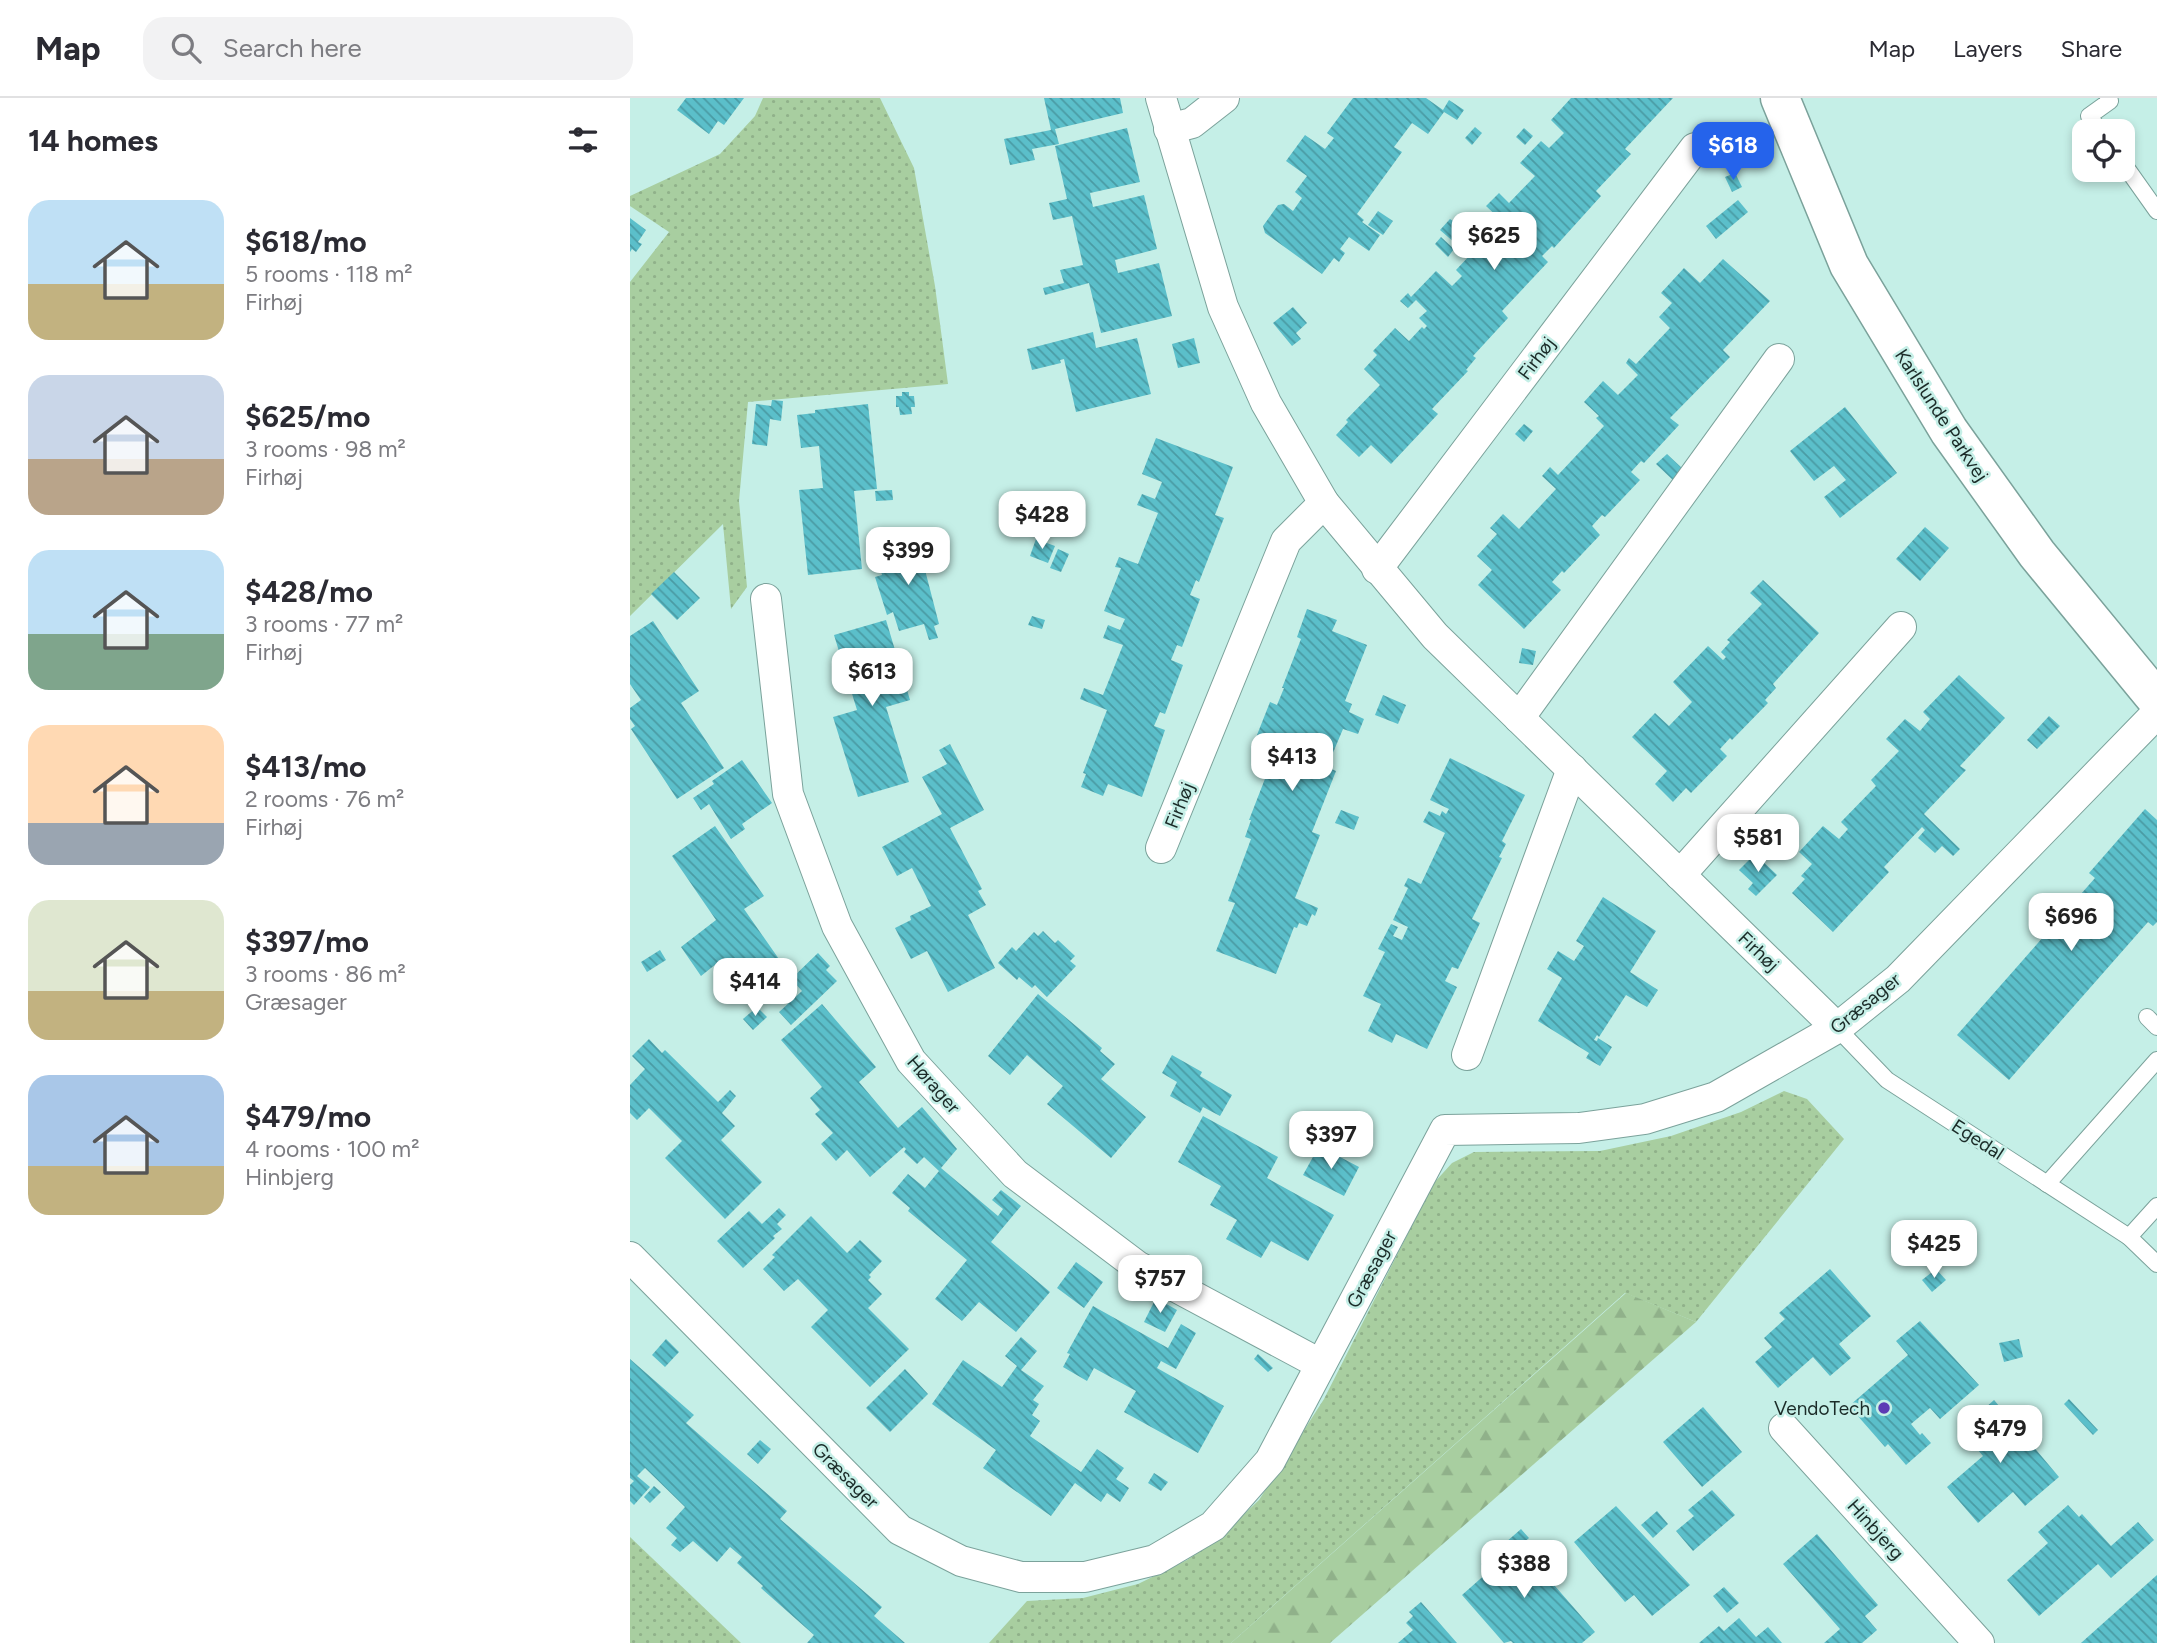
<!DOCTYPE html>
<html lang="en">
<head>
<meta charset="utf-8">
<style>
  :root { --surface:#fff; --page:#f2f2f3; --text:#2b2b33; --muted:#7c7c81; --line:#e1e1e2; --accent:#2563eb }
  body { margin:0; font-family:Figtree,sans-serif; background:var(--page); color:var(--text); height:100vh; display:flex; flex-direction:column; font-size:26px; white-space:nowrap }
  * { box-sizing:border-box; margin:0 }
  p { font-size:23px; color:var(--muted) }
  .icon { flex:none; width:38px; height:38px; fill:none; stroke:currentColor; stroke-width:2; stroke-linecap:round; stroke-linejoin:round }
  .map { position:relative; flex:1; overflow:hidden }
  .sheet { display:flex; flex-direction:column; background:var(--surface); width:630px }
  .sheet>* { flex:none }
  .buttons { position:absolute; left:1442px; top:21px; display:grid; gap:14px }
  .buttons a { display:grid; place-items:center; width:63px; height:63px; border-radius:14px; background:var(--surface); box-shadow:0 4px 10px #0003; font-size:35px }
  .price { position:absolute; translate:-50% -60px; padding:0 16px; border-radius:14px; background:#fff; color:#222; font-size:23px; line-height:46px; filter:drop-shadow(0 2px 4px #0008) }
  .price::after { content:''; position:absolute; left:50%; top:42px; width:21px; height:16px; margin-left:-10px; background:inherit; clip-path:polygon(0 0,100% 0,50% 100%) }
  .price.selected { background:var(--accent); color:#fff }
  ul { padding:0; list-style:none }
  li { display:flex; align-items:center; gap:21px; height:175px; padding:0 28px }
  li span { display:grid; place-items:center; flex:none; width:196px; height:140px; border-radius:21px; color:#555 }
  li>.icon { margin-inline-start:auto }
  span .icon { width:84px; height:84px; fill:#fffc; stroke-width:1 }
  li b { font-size:30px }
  h2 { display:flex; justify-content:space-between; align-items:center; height:84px; padding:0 28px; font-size:30px }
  header { display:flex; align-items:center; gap:42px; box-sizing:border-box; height:98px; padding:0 35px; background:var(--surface); border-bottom:2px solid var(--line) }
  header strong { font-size:33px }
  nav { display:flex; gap:38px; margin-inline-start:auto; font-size:24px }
  .search { width:490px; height:63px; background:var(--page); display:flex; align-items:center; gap:18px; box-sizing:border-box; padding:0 24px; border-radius:21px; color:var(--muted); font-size:26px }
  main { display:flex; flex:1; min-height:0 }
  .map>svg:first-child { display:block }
  .grass { fill:url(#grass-dots) }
  .forest { fill:url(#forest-firs) }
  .building { fill:url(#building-back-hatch) }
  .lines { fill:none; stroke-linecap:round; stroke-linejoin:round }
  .lane-casing { stroke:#7ba29b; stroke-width:18 }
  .street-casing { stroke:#7ba29b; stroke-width:32 }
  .secondary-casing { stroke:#7ba29b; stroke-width:41 }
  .lane { stroke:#fff; stroke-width:16 }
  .street { stroke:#fff; stroke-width:30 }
  .secondary { stroke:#fff; stroke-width:38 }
  .poi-dot { fill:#5d3bb4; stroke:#c5efe7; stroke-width:2.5 }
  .labels { text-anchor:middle; stroke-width:5; stroke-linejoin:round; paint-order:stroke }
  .street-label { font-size:19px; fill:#1b2b28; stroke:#c5efe7 }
  .poi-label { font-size:19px; fill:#1b2b28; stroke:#c5efe7; text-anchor:end }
</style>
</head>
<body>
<header>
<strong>Map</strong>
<div class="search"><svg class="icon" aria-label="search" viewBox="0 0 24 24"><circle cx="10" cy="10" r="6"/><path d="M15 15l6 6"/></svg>Search here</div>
<nav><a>Map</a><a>Layers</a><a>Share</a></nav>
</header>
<main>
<section class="sheet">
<h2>14 homes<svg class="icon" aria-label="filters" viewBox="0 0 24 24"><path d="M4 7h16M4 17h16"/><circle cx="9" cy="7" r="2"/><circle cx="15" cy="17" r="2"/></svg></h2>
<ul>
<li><span style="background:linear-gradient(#bfe0f5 60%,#c2b280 0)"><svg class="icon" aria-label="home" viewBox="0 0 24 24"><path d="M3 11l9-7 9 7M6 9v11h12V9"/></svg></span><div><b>$618/mo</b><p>5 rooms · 118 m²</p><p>Firhøj</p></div></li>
<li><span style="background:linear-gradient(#c9d6e8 60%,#b9a48a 0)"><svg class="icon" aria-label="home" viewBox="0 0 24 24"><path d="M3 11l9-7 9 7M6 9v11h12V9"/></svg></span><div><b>$625/mo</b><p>3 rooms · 98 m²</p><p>Firhøj</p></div></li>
<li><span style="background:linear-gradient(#bfe0f5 60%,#7fa58c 0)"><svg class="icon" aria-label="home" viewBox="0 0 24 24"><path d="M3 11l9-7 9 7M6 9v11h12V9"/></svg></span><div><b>$428/mo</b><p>3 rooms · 77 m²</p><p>Firhøj</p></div></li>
<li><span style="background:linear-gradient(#ffd9b3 70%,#9aa5b1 0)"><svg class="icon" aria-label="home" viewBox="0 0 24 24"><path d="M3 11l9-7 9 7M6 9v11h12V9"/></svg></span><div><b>$413/mo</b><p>2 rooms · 76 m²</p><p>Firhøj</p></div></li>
<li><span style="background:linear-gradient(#dfe7d0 65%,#c2b280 0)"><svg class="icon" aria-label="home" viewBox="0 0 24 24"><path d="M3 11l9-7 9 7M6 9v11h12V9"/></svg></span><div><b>$397/mo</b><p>3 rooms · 86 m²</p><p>Græsager</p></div></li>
<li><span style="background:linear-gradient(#a9c7e8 65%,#c2b280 0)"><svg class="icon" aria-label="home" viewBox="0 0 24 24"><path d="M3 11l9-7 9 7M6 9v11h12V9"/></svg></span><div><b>$479/mo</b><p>4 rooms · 100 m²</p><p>Hinbjerg</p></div></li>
</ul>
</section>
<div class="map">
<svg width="1527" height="1545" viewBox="0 0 1527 1545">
  <defs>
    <pattern id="grass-dots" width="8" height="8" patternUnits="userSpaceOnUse" patternTransform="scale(1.75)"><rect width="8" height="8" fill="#a8cea0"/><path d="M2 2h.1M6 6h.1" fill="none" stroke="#90b18a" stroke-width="1.8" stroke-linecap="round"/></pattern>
    <pattern id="forest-firs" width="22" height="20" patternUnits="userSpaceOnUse" patternTransform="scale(1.75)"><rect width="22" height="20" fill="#a8cea0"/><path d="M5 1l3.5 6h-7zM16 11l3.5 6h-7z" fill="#90b18a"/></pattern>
    <pattern id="building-back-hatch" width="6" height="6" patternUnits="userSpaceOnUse" patternTransform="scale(1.75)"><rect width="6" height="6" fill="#5bbfca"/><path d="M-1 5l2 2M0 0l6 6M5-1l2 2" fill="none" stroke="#4a9ba4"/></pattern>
  </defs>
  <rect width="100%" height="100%" fill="#c5efe7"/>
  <g class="grass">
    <polygon points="133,0 250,0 284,70 305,188 318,286 118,304 109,403 117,489 101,511 93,426 0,518 0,184 39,134 0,108 0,98 90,56 125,18"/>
    <polygon points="1154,993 1177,1001 1214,1041 1066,1224 995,1195 601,1545 359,1545 397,1503 453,1500 508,1486 557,1462 588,1441 629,1402 694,1301 803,1086 822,1065 844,1054 970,1053 1041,1038 1111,1014"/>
    <polygon points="0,1439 111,1545 0,1545"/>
  </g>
  <polygon class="forest" points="996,1195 1066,1224 700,1545 601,1545"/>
  <g class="building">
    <polygon points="56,0 114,0 94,27 88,23 79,36 47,12"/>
    <polygon points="414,0 490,0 493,15 425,31 429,46 402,51 405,62 380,67 374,41 421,32"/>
    <polygon points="723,0 796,0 813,12 819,2 834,12 827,22 814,14 798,36 782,25 764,49 772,54 727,116 734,122 732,124 750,137 739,153 719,139 710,151 715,155 709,164 704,160 692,176 635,135 633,128 648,107 654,106 663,113 672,100 665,94 677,78 656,63 675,37 695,51 704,40 697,35"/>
    <polygon points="941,0 1043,0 995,51 1001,56 966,93 971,98 924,150 922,148 912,158 918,164 872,213 878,220 843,258 846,260 836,272 838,273 802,311 808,316 761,366 741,347 729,359 706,337 718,324 716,322 750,287 734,271 747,257 743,253 765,230 779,243 792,229 794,231 797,228 789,220 797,213 786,202 778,210 770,203 778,195 781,199 806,173 822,188 832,178 826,172 872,123 856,108 869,95 879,105 905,78 890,65 911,43 919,50 934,35 921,22"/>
    <polygon points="845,29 852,35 842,47 835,40"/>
    <polygon points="497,30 510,84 460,95 463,109 514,97 527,151 485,162 488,175 529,165 542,218 471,235 459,185 415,197 413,190 434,185 430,172 453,167 442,118 423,122 419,105 437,101 425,48"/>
    <polygon points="894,30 903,38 895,47 886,39"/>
    <polygon points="1105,75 1112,89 1102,94 1095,79"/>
    <polygon points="1108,102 1118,114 1086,141 1076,128"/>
    <polygon points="748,113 763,123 753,137 738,127"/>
    <polygon points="0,120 16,132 8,144 12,146 6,154 2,151 0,154"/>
    <polygon points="820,121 835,131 825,145 810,132"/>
    <polygon points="811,139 824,151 818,159 805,146"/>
    <polygon points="1093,161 1140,203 1093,252 1100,259 1040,320 1049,327 1014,365 1011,363 1001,374 1010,382 975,419 972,417 962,428 970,437 934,475 932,473 922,484 931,492 894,531 848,487 862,472 847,458 867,436 860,430 873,416 889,431 926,391 912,378 920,369 928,377 974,328 966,320 969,318 954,304 973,283 988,297 1008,277 996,265 999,260 1006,266 1040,230 1029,219 1042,205 1031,195 1054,170 1070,185"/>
    <polygon points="663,209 677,225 666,235 671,241 662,248 643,225"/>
    <polygon points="463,234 466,250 507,240 521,296 446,314 434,261 430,262 431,265 402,272 397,251"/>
    <polygon points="564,240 570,265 548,270 542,246"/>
    <polygon points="272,294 279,294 279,298 284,298 285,309 281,309 282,316 270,317 269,309 266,309 266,298 272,298"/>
    <polygon points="142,302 153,303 151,323 140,321 137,348 122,346 126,306 141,308"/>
    <polygon points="238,306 247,391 224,393 232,471 178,477 169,392 193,390 189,348 171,350 167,317 185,315 185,312"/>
    <polygon points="1215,309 1267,375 1210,420 1194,399 1216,382 1204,368 1184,383 1160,353"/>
    <polygon points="894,326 903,333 894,344 885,336"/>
    <polygon points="526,340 603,369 585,417 594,420 569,484 566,482 560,497 570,501 552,549 547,547 541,562 553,567 535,616 530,614 524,628 535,632 512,699 478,686 473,698 451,689 456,676 453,675 477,612 450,601 454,590 473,597 493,547 473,540 478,527 490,532 495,521 474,513 491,470 485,469 489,459 508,466 528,415 507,407 512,396 525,401 532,384 512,376"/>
    <polygon points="1037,356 1054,372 1044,383 1026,366"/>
    <polygon points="262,392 263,402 246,403 245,393"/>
    <polygon points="383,413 412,421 407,436 379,428"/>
    <polygon points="1295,429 1319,450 1290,483 1266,461"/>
    <polygon points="298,441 301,470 295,472 309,526 304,528 308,540 299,542 294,526 269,533 263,514 257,517 245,479 252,477 246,456"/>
    <polygon points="406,441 425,448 418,465 400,458"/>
    <polygon points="428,451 439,456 431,474 420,470"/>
    <polygon points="44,474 70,500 47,522 21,496"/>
    <polygon points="1133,482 1189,535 1143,586 1146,590 1135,602 1138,605 1102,642 1100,640 1090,651 1097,658 1061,695 1056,690 1043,704 1025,686 1037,673 1002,639 1025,615 1039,628 1062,604 1043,584 1078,548 1093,562 1096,559 1091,554 1100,544 1097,542 1132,506 1120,495"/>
    <polygon points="677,511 707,522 702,533 737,547 715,603 722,606 719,614 734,621 728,636 713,631 697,669 706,673 682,734 690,737 665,800 688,810 685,818 682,816 677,828 669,825 667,830 664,829 646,876 586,853 605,805 598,803 621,741 615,739 621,722 619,722 638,673 641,674 646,661 634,656 638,647 625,642 640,604 647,607 654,590 652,590 671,541 667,539"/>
    <polygon points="402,518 415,522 412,531 398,527"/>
    <polygon points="256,522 280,602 256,609 279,684 228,699 203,619 227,612 204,537"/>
    <polygon points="23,523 69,593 51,605 94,670 47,701 1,631 5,628 0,621 0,610 11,602 0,586 0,538"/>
    <polygon points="892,550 906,553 903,567 889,565"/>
    <polygon points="1329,577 1375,620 1330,668 1336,672 1294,716 1330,751 1323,758 1312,748 1305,755 1288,740 1295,732 1292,729 1254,769 1259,774 1203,834 1162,795 1175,781 1171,778 1182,766 1169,754 1193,728 1209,741 1218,731 1211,724 1246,688 1241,682 1269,653 1256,641 1275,621 1290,633 1300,621 1293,614"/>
    <polygon points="753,597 776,607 768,626 745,617"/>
    <polygon points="1419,618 1430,628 1407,651 1397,642"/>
    <polygon points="320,646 354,712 320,730 352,791 348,793 356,807 338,817 365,870 318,894 297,853 281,861 265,830 281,822 280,818 301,808 282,770 267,778 252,749 312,716 292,679 317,666 309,652"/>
    <polygon points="820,660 895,697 872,743 876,746 869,759 872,760 842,821 850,825 828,871 822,869 815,883 827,889 797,951 766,936 762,945 738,933 751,906 733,898 755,854 748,851 761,826 768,829 763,838 772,842 778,829 763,822 778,790 774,788 778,780 791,786 815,735 793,724 799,713 810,718 812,713 816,716 819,711 800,702"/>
    <polygon points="112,662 142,705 112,726 115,731 101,741 79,706 71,712 63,700 84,686 82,683"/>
    <polygon points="1515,711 1527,722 1527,824 1523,828 1518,824 1379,982 1327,937 1465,780 1459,775"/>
    <polygon points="711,712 729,719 724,732 705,725"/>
    <polygon points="85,728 134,798 114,811 158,874 113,905 86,866 71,878 51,849 86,822 42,758"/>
    <polygon points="1125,756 1147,777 1126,798 1118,791 1123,785 1109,772"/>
    <polygon points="973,799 1026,833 1000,874 1028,892 1017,909 996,897 969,939 967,937 964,942 967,943 968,940 982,949 970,968 956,960 959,955 908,923 932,880 917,871 928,853 944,863 954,848 946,843"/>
    <polygon points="413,833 425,845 428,842 445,858 440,863 446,868 417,899 405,887 402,890 389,879 387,882 368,865 382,849 386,853 404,834 408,838"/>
    <polygon points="30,852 36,862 17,874 11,864"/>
    <polygon points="188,855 200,868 196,872 207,883 161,927 149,914 172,893 161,881"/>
    <polygon points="408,896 472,950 470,953 485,966 471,981 516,1019 481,1060 417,1006 433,988 397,957 380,977 358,958"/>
    <polygon points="192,906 246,969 229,984 268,1030 292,1009 327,1051 311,1070 368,1118 373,1111 362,1102 371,1092 391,1108 361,1144 420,1194 386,1234 349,1204 332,1223 305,1201 337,1162 278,1113 280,1110 262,1095 278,1076 295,1090 309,1073 294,1059 287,1066 274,1054 276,1051 274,1049 240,1079 217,1052 206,1063 191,1046 203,1035 185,1016 190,1012 180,1000 192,989 151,942"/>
    <polygon points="127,909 137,919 123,932 113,921"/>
    <polygon points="19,941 32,955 35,952 88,1004 100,992 106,998 92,1015 105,1028 91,1042 132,1084 95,1121 35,1060 52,1043 19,1010 7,1022 0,1015 0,987 15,971 2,958"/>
    <polygon points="542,957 572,974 570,978 602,997 590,1018 573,1009 570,1015 540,998 547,984 532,975"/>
    <polygon points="573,1018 648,1059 637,1080 704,1117 678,1163 641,1143 631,1160 596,1141 607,1122 580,1107 591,1088 548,1064"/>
    <polygon points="689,1048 729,1069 714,1098 673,1077"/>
    <polygon points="149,1110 156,1117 147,1126 152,1131 143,1138 145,1140 113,1170 87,1143 119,1113 132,1126"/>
    <polygon points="181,1118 217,1155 230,1142 252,1163 239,1177 241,1179 238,1182 252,1196 238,1210 279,1251 240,1289 181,1229 198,1212 168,1181 154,1193 133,1171 145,1159 142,1157"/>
    <polygon points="446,1164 473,1184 454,1210 427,1190"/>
    <polygon points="1200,1171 1241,1218 1209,1246 1221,1260 1200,1278 1183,1259 1148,1290 1125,1264 1142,1249 1134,1240 1155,1221 1149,1215"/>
    <polygon points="1306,1171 1316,1182 1302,1194 1292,1182"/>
    <polygon points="526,1200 547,1212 535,1234 514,1224"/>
    <polygon points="463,1208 538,1250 551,1226 566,1235 546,1271 531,1263 527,1270 594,1308 568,1355 494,1314 506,1293 464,1270 457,1283 433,1269 440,1256 437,1255"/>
    <polygon points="1290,1223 1349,1287 1310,1321 1300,1310 1281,1326 1290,1337 1292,1335 1301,1345 1276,1367 1258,1346 1255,1349 1219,1308 1278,1257 1266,1243"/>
    <polygon points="391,1239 407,1253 391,1272 414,1288 403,1302 409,1306 402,1317 410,1323 400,1338 451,1374 467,1351 494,1370 486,1381 499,1390 490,1404 477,1395 471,1404 445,1385 421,1418 353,1370 366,1352 302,1306 333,1262 372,1289 387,1268 375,1258"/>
    <polygon points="36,1241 49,1254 35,1269 22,1257"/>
    <polygon points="1389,1241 1393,1259 1374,1264 1369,1245"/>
    <polygon points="628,1256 643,1270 638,1274 624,1261"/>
    <polygon points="0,1261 64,1317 56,1325 157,1413 150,1421 252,1509 244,1518 275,1545 177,1545 184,1537 131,1490 133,1488 107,1465 112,1459 100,1449 87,1464 63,1443 50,1454 41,1447 47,1440 36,1430 55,1409 15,1370 7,1378 20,1389 4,1407 0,1403 0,1387 4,1383 0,1380"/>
    <polygon points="275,1271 298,1296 260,1334 236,1310"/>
    <polygon points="1439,1301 1468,1332 1463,1337 1434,1306"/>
    <polygon points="1364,1302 1429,1379 1395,1408 1383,1394 1348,1425 1317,1389 1353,1358 1331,1332"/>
    <polygon points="1073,1309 1112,1354 1072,1389 1033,1344"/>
    <polygon points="130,1342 141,1351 128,1366 117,1356"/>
    <polygon points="524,1375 538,1384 531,1393 518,1385"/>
    <polygon points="24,1388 31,1394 20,1405 14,1399"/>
    <polygon points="1082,1392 1105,1417 1063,1453 1046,1433 1064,1418 1058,1412"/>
    <polygon points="1438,1407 1449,1419 1452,1416 1481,1448 1508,1424 1524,1442 1481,1480 1468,1466 1409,1518 1377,1482 1418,1445 1408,1434"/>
    <polygon points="986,1408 1060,1487 1022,1518 1004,1497 995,1504 944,1444"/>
    <polygon points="1027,1413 1038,1426 1023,1440 1011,1427"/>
    <polygon points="891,1431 899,1440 890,1448 965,1534 952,1545 883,1545 881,1543 874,1545 832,1497 858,1474 851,1466"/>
    <polygon points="1187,1436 1248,1507 1235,1518 1247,1532 1232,1545 1194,1545 1210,1531 1153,1466"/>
    <polygon points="1527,1477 1527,1545 1451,1545"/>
    <polygon points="1094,1489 1109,1505 1097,1515 1083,1498"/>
    <polygon points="791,1504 827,1545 768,1545 783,1532 776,1525 783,1518 779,1514"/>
    <polygon points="1109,1520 1126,1539 1138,1529 1152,1545 1069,1545 1089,1528 1094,1533"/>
  </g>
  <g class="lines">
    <defs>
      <g id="lane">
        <polyline points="1470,33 1459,18 1480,3 1478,0"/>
        <polyline points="1493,65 1527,113"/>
        <polyline points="1517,919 1527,929"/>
        <polyline points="1207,930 1257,982 1499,1139 1527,1166"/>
        <polyline points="1417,1086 1527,962"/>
        <polyline points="1499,1139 1527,1108"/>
      </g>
      <g id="street">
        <polyline points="531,0 593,209 636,305 694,405 805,538 1207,930"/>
        <polyline points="539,31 562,25 594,0"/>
        <polyline points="747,471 1065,50"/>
        <polyline points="136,501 158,696 207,828 281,963 385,1076 507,1168 690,1266"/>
        <polyline points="889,620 1149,261"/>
        <polyline points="531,750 656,443 694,405"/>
        <polyline points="1050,777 1271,529"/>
        <polyline points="837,957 942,671"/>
        <polyline points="0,1159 270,1432 331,1463 391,1479 455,1479 525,1462 583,1428 640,1363 815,1032 949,1030 1015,1021 1086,999 1207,930 1268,881 1527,615"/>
        <polyline points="1154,1330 1349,1545"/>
      </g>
      <polyline id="secondary" points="1150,0 1219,167 1319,333 1407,456 1527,602"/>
    </defs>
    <use href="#lane" class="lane-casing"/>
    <use href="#street" class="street-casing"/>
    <use href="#secondary" class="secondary-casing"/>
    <use href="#lane" class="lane"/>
    <use href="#street" class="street"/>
    <use href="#secondary" class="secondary"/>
  </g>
  <circle class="poi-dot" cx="1254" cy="1310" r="7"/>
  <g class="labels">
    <g class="street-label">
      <text transform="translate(906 260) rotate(-53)" y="7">Firhøj</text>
      <text transform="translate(1312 317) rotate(57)" y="7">Karlslunde Parkvej</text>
      <text transform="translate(549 707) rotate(-68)" y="7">Firhøj</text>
      <text transform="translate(1129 853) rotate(44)" y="7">Firhøj</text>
      <text transform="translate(1235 905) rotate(-39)" y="7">Græsager</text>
      <text transform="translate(304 986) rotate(49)" y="7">Hørager</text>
      <text transform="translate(1348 1041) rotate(33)" y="7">Egedal</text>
      <text transform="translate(741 1171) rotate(-62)" y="7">Græsager</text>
      <text transform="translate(216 1377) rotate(45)" y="7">Græsager</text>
      <text transform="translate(1246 1431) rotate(48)" y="7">Hinbjerg</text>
    </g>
    <g class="poi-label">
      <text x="1240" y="1317">VendoTech</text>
    </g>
  </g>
</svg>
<div class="buttons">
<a><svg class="icon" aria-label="locate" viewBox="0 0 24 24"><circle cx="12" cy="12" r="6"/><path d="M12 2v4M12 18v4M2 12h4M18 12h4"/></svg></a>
</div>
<b class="price selected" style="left:1103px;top:84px">$618</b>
<b class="price" style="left:864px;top:174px">$625</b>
<b class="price" style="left:412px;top:453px">$428</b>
<b class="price" style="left:278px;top:489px">$399</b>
<b class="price" style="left:242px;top:610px">$613</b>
<b class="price" style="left:662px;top:695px">$413</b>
<b class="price" style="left:1128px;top:776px">$581</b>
<b class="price" style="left:1441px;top:855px">$696</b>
<b class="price" style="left:125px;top:920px">$414</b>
<b class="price" style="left:701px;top:1073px">$397</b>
<b class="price" style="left:1304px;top:1182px">$425</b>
<b class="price" style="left:530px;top:1217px">$757</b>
<b class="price" style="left:1370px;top:1367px">$479</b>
<b class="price" style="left:894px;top:1502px">$388</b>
</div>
</main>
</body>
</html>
